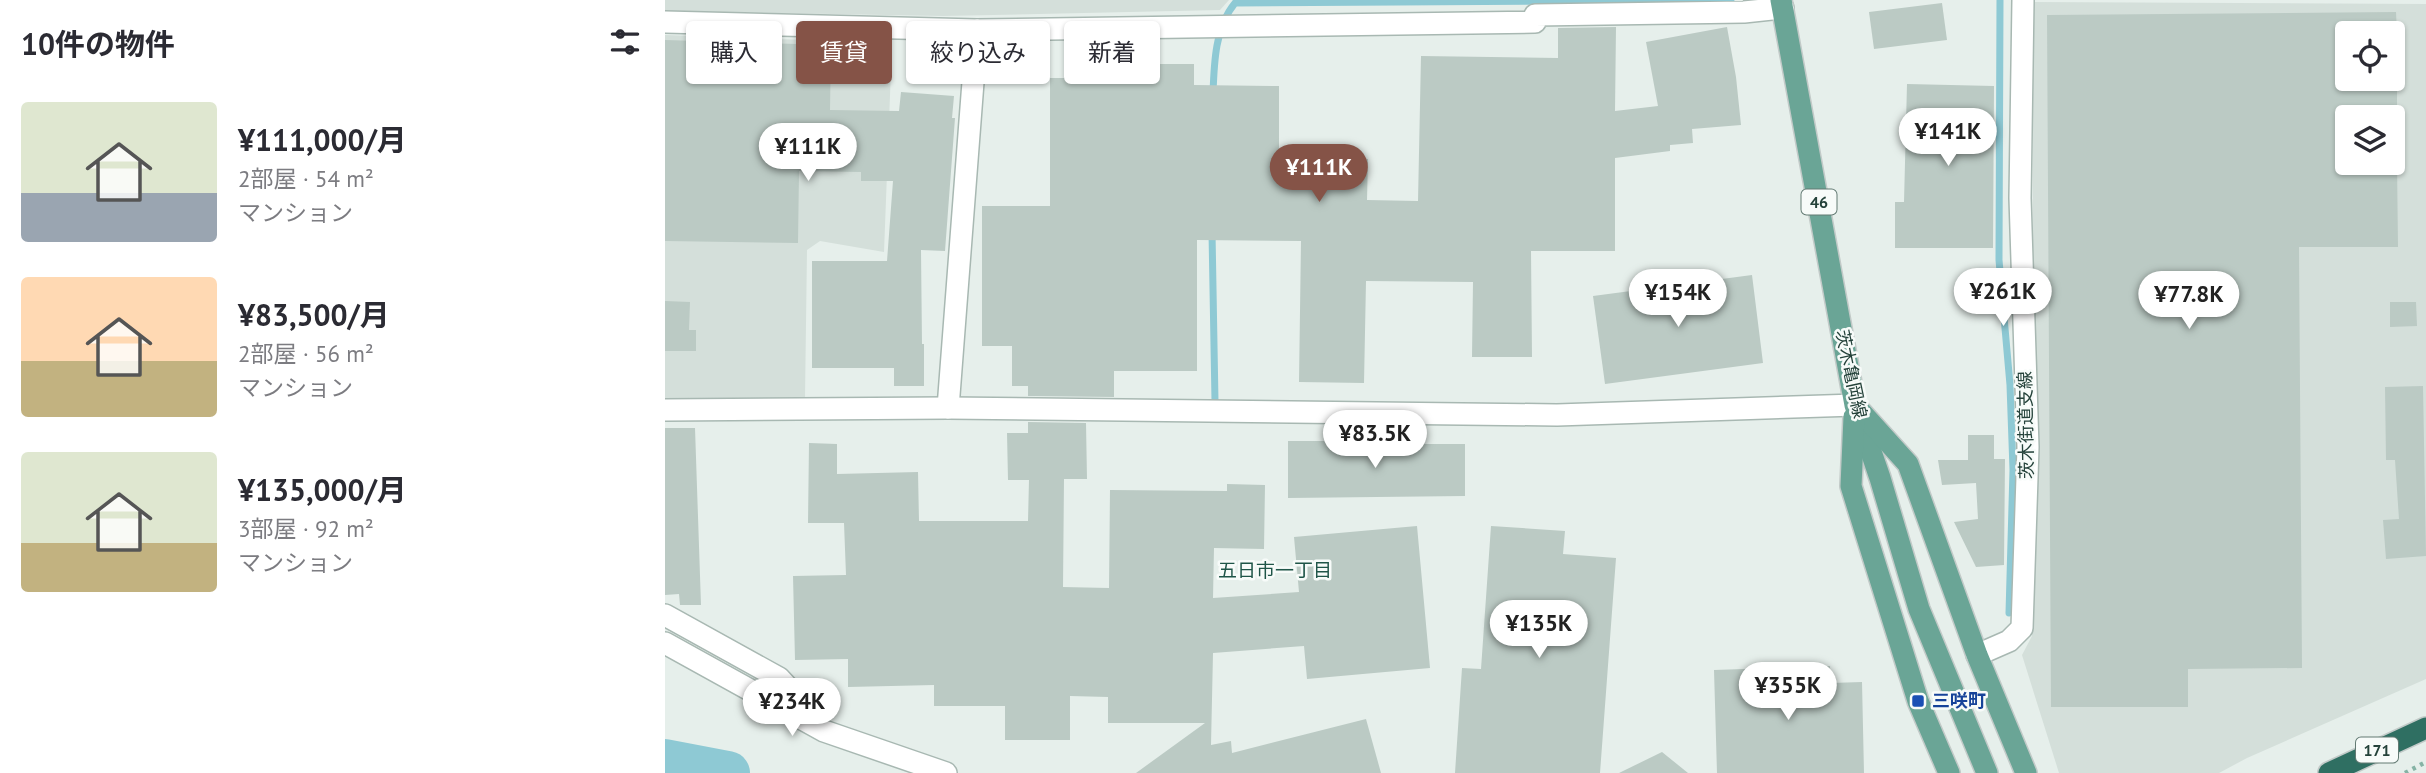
<!DOCTYPE html>
<html lang="ja">
<head>
<meta charset="utf-8">
<style>
  :root { --surface:#fff; --page:#f7f7f7; --text:#2b2b33; --muted:#7c7c81; --accent:#855347 }
  body { margin:0; font-family:"PT Sans","Noto Sans JP",sans-serif; background:var(--page); color:var(--text); height:100vh; display:flex; flex-direction:column; font-size:26px; white-space:nowrap }
  * { box-sizing:border-box; margin:0 }
  p { font-size:23px; color:var(--muted) }
  .icon { flex:none; width:38px; height:38px; fill:none; stroke:currentColor; stroke-width:2; stroke-linecap:round; stroke-linejoin:round }
  .map { position:relative; flex:1; overflow:hidden }
  .side { display:flex; flex-direction:column; background:var(--surface); width:665px }
  .side>* { flex:none }
  .guide { position:absolute; left:21px; top:21px; width:665px; height:63px; display:flex; gap:14px }
  .controls { position:absolute; left:1670px; top:21px; display:grid; gap:14px }
  .controls a { display:grid; place-items:center; width:70px; height:70px; border-radius:7px; background:var(--surface); box-shadow:0 2px 5px #0004; font-size:35px }
  .price { position:absolute; translate:-50% -60px; padding:0 16px; border-radius:24px; background:#fff; color:#222; font-size:23px; line-height:46px; filter:drop-shadow(0 2px 4px #0008) }
  .price::after { content:''; position:absolute; left:50%; top:42px; width:21px; height:16px; margin-left:-10px; background:inherit; clip-path:polygon(0 0,100% 0,50% 100%) }
  .price.selected { background:var(--accent); color:#fff }
  ul { padding:0; list-style:none }
  li { display:flex; align-items:center; gap:21px; height:175px; padding:0 21px }
  li span { display:grid; place-items:center; flex:none; width:196px; height:140px; border-radius:7px; color:#555 }
  li>.icon { margin-inline-start:auto }
  span .icon { width:84px; height:84px; fill:#fffc; stroke-width:1 }
  li b { font-size:30px }
  h2 { display:flex; justify-content:space-between; align-items:center; height:84px; padding:0 21px; font-size:30px }
  .pill { padding:0 24px; border-radius:7px; background:var(--surface); box-shadow:0 2px 5px #0004; font-size:24px; line-height:63px }
  .pill.selected { background:var(--accent); color:#fff }
  main { display:flex; flex:1; min-height:0 }
  .map>svg:first-child { display:block }
  .built { fill:#d4dfda; fill-rule:evenodd }
  .lines { fill:none; stroke-linecap:round; stroke-linejoin:round }
  .stream { stroke:#8ec9d4; stroke-width:7 }
  .river { stroke:#8ec9d4; stroke-width:44 }
  .building { fill:#bbcac4 }
  .street-casing { stroke:#a8b8b2; stroke-width:24 }
  .primary-casing { stroke:#c2cac8; stroke-width:24 }
  .highway-casing { stroke:#c2cac8; stroke-width:24 }
  .path { stroke:#86b3a5; stroke-width:4.5; stroke-dasharray:3.5 5; stroke-linecap:butt }
  .street { stroke:#fff; stroke-width:21 }
  .primary { stroke:#6aa596; stroke-width:21 }
  .highway { stroke:#2f6f62; stroke-width:21 }
  .transit-dot { fill:#1a4fb4; stroke:#f7fbf9; stroke-width:2.5 }
  .labels { text-anchor:middle; stroke-width:5; stroke-linejoin:round; paint-order:stroke }
  .shield { fill:#f7fbf9; stroke:#637a73; stroke-width:2 }
  .shield-label { font-size:16px; font-weight:bold; fill:#24423a }
  .street-label { font-size:18px; fill:#24423a; stroke:#f7fbf9 }
  .transit-label { font-size:18px; font-weight:bold; fill:#164399; stroke:#f7fbf9; text-anchor:start }
  .neighbourhood-label { font-size:19px; fill:#1f5548; stroke:#f7fbf9 }
</style>
</head>
<body>
<main>
<section class="side">
<h2>10件の物件<svg class="icon" aria-label="filters" viewBox="0 0 24 24"><path d="M4 7h16M4 17h16"/><circle cx="9" cy="7" r="2"/><circle cx="15" cy="17" r="2"/></svg></h2>
<ul>
<li><span style="background:linear-gradient(#dfe7d0 65%,#9aa5b1 0)"><svg class="icon" aria-label="home" viewBox="0 0 24 24"><path d="M3 11l9-7 9 7M6 9v11h12V9"/></svg></span><div><b>¥111,000/月</b><p>2部屋 · 54 m²</p><p>マンション</p></div></li>
<li><span style="background:linear-gradient(#ffd9b3 60%,#c2b280 0)"><svg class="icon" aria-label="home" viewBox="0 0 24 24"><path d="M3 11l9-7 9 7M6 9v11h12V9"/></svg></span><div><b>¥83,500/月</b><p>2部屋 · 56 m²</p><p>マンション</p></div></li>
<li><span style="background:linear-gradient(#dfe7d0 65%,#c2b280 0)"><svg class="icon" aria-label="home" viewBox="0 0 24 24"><path d="M3 11l9-7 9 7M6 9v11h12V9"/></svg></span><div><b>¥135,000/月</b><p>3部屋 · 92 m²</p><p>マンション</p></div></li>
</ul>
</section>
<div class="map">
<svg width="1761" height="773" viewBox="0 0 1761 773">
  <rect width="100%" height="100%" fill="#e6efeb"/>
  <g class="built">
    <polygon points="0,0 564,0 555,10 278,16 0,11"/>
    <path d="M1368,2L1761,4V679L1582,758L1554,773H1394L1357,655L1367,636ZM1682,33H1727V79H1682ZM1682,117H1727V163H1682Z"/>
    <polygon points="0,35 227,43 219,252 155,241 142,250 140,398 0,398"/>
  </g>
  <g class="lines">
    <g class="stream">
      <polyline points="1335,0 1334,260 1345,385 1348,470 1344,613"/>
      <path d="M548,94C549,64 550,27 570,3L1066,0"/>
      <polyline points="547,232 550,401"/>
    </g>
    <polyline class="river" points="0,761 63,773"/>
  </g>
  <g class="building">
    <polygon points="1277,3 1282,40 1209,49 1204,12"/>
    <polygon points="1731,12 1732,33 1682,33 1682,79 1732,79 1732,117 1682,117 1682,163 1732,163 1733,247 1634,247 1637,668 1523,669 1523,707 1386,707 1382,15"/>
    <polygon points="951,27 950,111 993,106 981,42 1062,27 1071,77 1076,125 1027,129 1028,143 1005,145 1005,151 950,158 950,251 866,251 867,357 807,357 808,282 701,281 699,383 634,382 636,241 532,240 532,371 449,371 449,397 363,396 363,386 347,386 347,346 317,346 317,206 385,206 385,78 399,78 399,64 529,64 529,85 614,86 614,158 703,159 702,200 753,201 756,56 893,58 893,28"/>
    <polygon points="0,40 166,45 165,110 234,111 236,92 289,96 287,118 290,118 280,251 256,250 257,344 259,344 259,386 229,386 229,368 147,368 147,261 222,261 228,181 196,181 196,172 134,171 133,243 0,241"/>
    <polygon points="1242,84 1329,86 1328,248 1230,248 1230,202 1239,202"/>
    <polygon points="1087,275 1098,363 940,384 928,296"/>
    <polygon points="0,301 25,302 24,330 31,330 31,351 0,351"/>
    <polygon points="1725,302 1751,302 1752,326 1725,327"/>
    <polygon points="1758,386 1761,556 1721,559 1718,520 1734,519 1730,460 1721,460 1720,387"/>
    <polygon points="363,422 421,423 422,479 399,479 398,587 444,588 445,490 562,491 562,484 600,485 599,549 549,548 548,598 634,592 629,537 752,526 765,668 642,679 639,646 548,653 546,745 566,741 567,753 701,719 716,773 471,773 540,723 443,723 443,697 405,696 405,740 340,740 340,706 269,706 269,685 183,687 183,659 130,660 128,576 181,575 179,523 143,523 144,443 172,444 172,474 253,472 254,521 363,521 364,480 343,480 342,433 363,433"/>
    <polygon points="0,428 30,428 36,605 15,605 14,594 0,595"/>
    <polygon points="1303,435 1329,435 1329,459 1340,459 1339,565 1311,567 1289,522 1313,519 1311,483 1277,485 1273,460 1303,460"/>
    <polygon points="623,441 733,441 733,444 800,444 800,496 623,498"/>
    <polygon points="826,526 900,531 898,554 951,558 935,773 790,773 797,668 816,669"/>
    <polygon points="1165,666 1166,683 1197,682 1199,773 1052,773 1049,670"/>
    <polygon points="997,752 1023,773 954,773"/>
  </g>
  <g class="lines">
    <defs>
      <g id="street">
        <polyline points="0,22 312,30 870,22 870,15 1079,12 1118,8"/>
        <polyline points="283,408 312,30"/>
        <polyline points="0,410 283,408 892,415 1190,405"/>
        <polyline points="0,615 114,678 127,692 130,715"/>
        <polyline points="0,643 159,731 281,773"/>
        <polyline points="1312,655 1344,641 1357,628 1363,447 1355,198 1358,0"/>
      </g>
      <g id="primary">
        <polyline points="1116,0 1190,405 1215,478 1254,609 1322,773"/>
        <polyline points="1196,412 1243,464 1312,655 1361,773"/>
        <polyline points="1189,417 1186,486 1253,701 1284,773"/>
      </g>
      <polyline id="highway" points="1664,773 1761,728"/>
    </defs>
    <use href="#street" class="street-casing"/>
    <use href="#primary" class="primary-casing"/>
    <use href="#highway" class="highway-casing"/>
    <polyline class="path" points="1740,773 1761,762"/>
    <use href="#street" class="street"/>
    <use href="#primary" class="primary"/>
    <use href="#highway" class="highway"/>
  </g>
  <rect class="transit-dot" x="1246" y="694" width="14" height="14" rx="3.5"/>
  <g class="labels">
    <g class="shield">
      <rect x="1136.5" y="189.5" width="35" height="25" rx="5"/>
      <rect x="1691" y="737.5" width="42" height="25" rx="5"/>
    </g>
    <g class="shield-label">
      <text x="1154" y="208">46</text>
      <text x="1712" y="756">171</text>
    </g>
    <g class="street-label">
      <text transform="translate(1186 374) rotate(78)" y="6">茨木亀岡線</text>
      <text transform="translate(1361 425) rotate(-91)" y="6">茨木街道支線</text>
    </g>
    <g class="transit-label">
      <text x="1267" y="707">三咲町</text>
    </g>
    <g class="neighbourhood-label">
      <text x="610" y="577">五日市一丁目</text>
    </g>
  </g>
</svg>
<div class="controls">
<a><svg class="icon" aria-label="locate" viewBox="0 0 24 24"><circle cx="12" cy="12" r="6"/><path d="M12 2v4M12 18v4M2 12h4M18 12h4"/></svg></a>
<a><svg class="icon" aria-label="layers" viewBox="0 0 24 24"><path d="M12 4l9 5-9 5-9-5zM3 14l9 5 9-5"/></svg></a>
</div>
<b class="price" style="left:1283px;top:168px">¥141K</b>
<b class="price" style="left:143px;top:183px">¥111K</b>
<b class="price selected" style="left:654px;top:204px">¥111K</b>
<b class="price" style="left:1338px;top:328px">¥261K</b>
<b class="price" style="left:1013px;top:329px">¥154K</b>
<b class="price" style="left:1524px;top:331px">¥77.8K</b>
<b class="price" style="left:710px;top:470px">¥83.5K</b>
<b class="price" style="left:874px;top:660px">¥135K</b>
<b class="price" style="left:1123px;top:722px">¥355K</b>
<b class="price" style="left:127px;top:738px">¥234K</b>
<div class="guide">
<a class="pill">購入</a>
<a class="pill selected">賃貸</a>
<a class="pill">絞り込み</a>
<a class="pill">新着</a>
</div>
</div>
</main>
</body>
</html>
